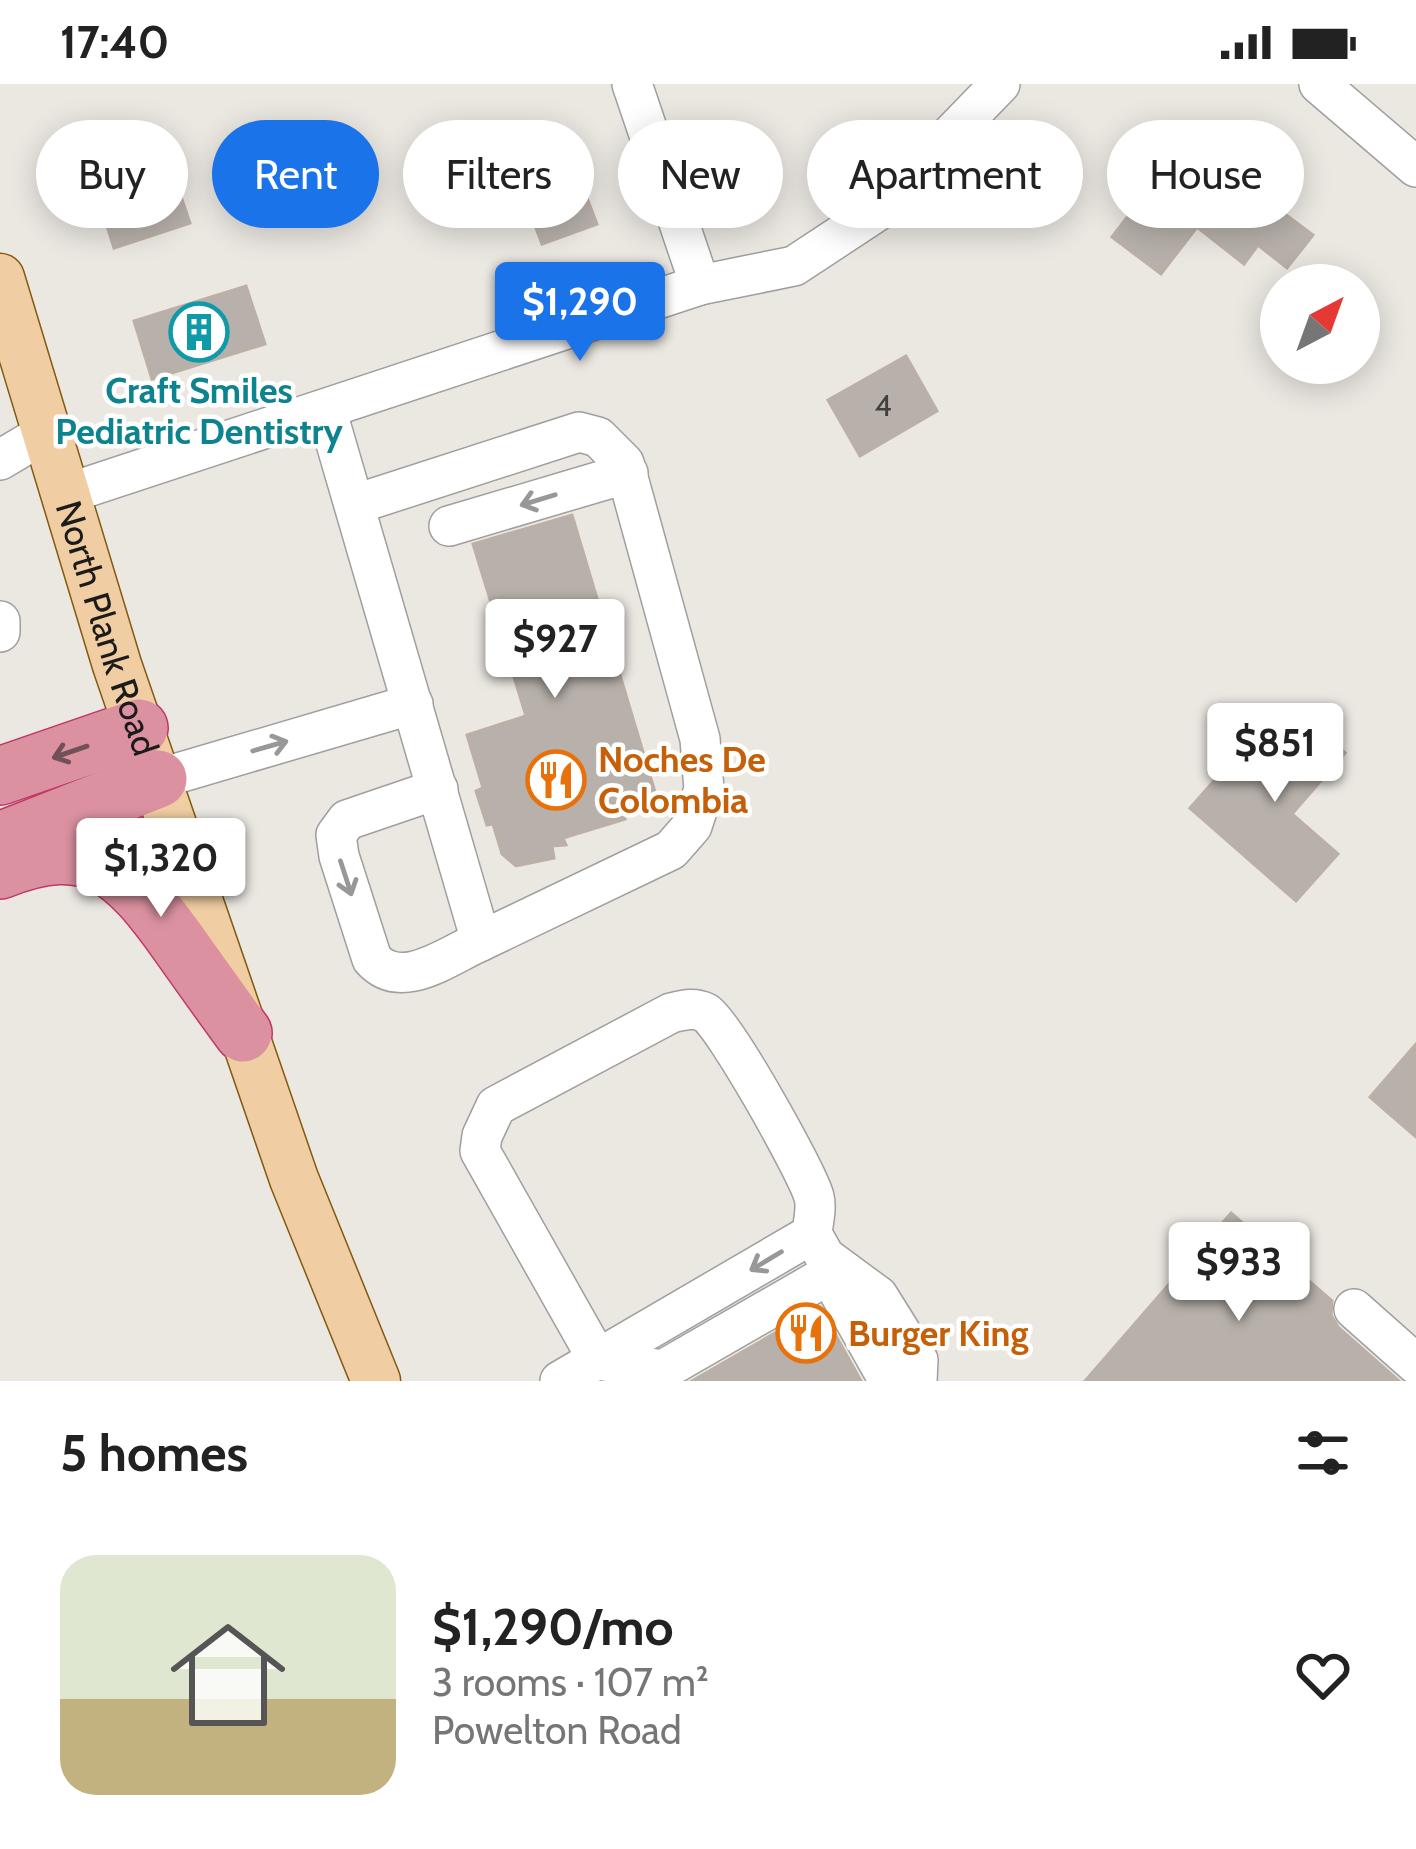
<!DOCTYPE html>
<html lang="en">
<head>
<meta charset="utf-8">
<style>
  :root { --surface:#fff; --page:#f6f6f6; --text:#222; --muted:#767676; --accent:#1a73e8 }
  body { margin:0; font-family:Cabin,sans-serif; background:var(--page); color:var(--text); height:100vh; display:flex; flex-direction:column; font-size:45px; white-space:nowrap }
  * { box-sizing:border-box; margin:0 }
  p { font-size:39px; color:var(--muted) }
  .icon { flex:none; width:66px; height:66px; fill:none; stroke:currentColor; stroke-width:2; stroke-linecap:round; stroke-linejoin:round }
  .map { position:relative; height:1297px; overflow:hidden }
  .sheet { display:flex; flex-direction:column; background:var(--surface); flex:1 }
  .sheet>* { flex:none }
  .guide { position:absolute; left:36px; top:36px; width:1344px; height:108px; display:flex; gap:24px }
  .needle { width:78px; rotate:41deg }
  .buttons { position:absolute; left:1260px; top:180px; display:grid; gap:24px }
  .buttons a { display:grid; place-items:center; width:120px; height:120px; border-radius:50%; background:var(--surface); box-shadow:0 6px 30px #0003; font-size:60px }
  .price { position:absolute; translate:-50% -102px; padding:0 27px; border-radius:12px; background:#fff; color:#222; font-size:39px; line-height:78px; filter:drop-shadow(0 3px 6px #0008) }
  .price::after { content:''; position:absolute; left:50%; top:72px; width:36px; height:27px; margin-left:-18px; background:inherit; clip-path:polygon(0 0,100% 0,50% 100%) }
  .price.active { background:var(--accent); color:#fff }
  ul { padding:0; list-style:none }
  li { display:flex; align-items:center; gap:36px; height:300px; padding:0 60px }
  li span { display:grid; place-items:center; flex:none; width:336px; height:240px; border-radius:36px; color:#555 }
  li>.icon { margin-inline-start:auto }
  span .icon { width:144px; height:144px; fill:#fffc; stroke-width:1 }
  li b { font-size:51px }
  h2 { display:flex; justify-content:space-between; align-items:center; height:144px; padding:0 60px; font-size:51px }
  .chip { padding:0 42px; border-radius:54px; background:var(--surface); box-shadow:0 6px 30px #0003; font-size:42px; line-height:108px }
  .chip.active { background:var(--accent); color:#fff }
  .status { display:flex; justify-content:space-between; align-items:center; height:84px; padding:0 60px; background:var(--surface); direction:ltr }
  .status svg { height:33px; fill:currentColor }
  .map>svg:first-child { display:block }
  .water { fill:#a6cbd5 }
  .building { fill:#b8b1ab; stroke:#bbafa6; stroke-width:3 }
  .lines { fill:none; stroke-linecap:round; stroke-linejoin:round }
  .minor-casing { stroke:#9f9f9f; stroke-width:42 }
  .major-casing { stroke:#825a10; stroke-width:51 }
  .highway-casing { stroke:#c13769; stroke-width:60 }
  .minor { stroke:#fff; stroke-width:39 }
  .major { stroke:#f0cda2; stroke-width:48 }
  .highway { stroke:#db91a0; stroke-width:57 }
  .oneway { stroke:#989898 }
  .oneway2 { stroke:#715057 }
  .labels { text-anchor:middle; stroke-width:9; stroke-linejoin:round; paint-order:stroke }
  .number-label { font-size:30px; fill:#42403f }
  .culture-label { font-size:36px; font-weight:bold; fill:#0d838f; stroke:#fff }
  .street-label { font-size:36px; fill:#1b1b1b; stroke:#fff }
  .food-label { font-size:36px; font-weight:bold; fill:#c56008; stroke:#fff; text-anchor:start }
</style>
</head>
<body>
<div class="status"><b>17:40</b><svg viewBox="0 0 49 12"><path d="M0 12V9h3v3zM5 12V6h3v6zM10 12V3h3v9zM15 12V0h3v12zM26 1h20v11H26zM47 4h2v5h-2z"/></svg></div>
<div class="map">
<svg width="1416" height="1297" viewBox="0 0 1416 1297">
  <rect width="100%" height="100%" fill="#ebe8e2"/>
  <polygon class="water" points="472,60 486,103 417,125 403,82"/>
  <g class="building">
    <polygon points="563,51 597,140 542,160 509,72"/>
    <polygon points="1186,56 1313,151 1287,184 1258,161 1244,180 1197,143 1161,190 1112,153"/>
    <polygon points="175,95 190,139 114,164 100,120"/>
    <polygon points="246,202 265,260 152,295 134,237"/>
    <polygon points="906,272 937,327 860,372 828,316"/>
    <polygon points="572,431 658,718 622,729 625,735 563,754 566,761 552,762 554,774 516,782 502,770 493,740 487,741 476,707 483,704 467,651 526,632 473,460"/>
    <polygon points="1295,625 1345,669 1292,730 1338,770 1296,817 1190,724 1234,674 1245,683"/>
    <polygon points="1416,960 1416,1053 1370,1013"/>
    <polygon points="1231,1129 1332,1217 1331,1231 1338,1243 1399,1297 1085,1297"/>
    <polygon points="820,1223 861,1297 692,1297"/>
  </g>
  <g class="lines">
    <defs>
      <g id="minor">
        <polyline points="632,0 700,201"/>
        <polyline points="1319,0 1416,83"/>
        <polyline points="326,325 481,857 671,766 692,742 704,705 700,655 624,379 598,353 579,348 356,420"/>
        <polyline points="0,376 47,348"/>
        <polyline points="66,410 700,201 794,182 876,128 1000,0"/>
        <polyline points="449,442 628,389"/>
        <polyline points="0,537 0,548"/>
        <polyline points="158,695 413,620"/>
        <path d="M438,705L347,736L336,751L339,772L372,875C402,908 447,872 481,857"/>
        <path d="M812,1150C813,1138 817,1124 814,1113C808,1089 723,938 706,929C694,923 684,926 671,929L496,1022L482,1052L480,1067L598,1276L663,1286L821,1195L835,1201L889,1297"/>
        <polyline points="1354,1225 1416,1280"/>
        <polyline points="560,1297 812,1150 825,1173 878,1212 918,1276 917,1297"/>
      </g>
      <g id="major">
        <path id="s1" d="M0,194L117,581L294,1095L376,1297"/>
      </g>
      <g id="highway">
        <polyline points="0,692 139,644"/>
        <polyline points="0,757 158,695"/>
        <path d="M0,786C91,749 126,786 177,857C199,888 221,919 243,949"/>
      </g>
    </defs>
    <use href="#minor" class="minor-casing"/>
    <use href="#major" class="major-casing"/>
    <use href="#highway" class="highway-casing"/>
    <use href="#minor" class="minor"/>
    <use href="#major" class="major"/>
    <use href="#highway" class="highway"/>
  </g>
  <defs><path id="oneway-shaft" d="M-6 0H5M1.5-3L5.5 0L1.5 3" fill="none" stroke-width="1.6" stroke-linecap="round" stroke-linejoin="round" transform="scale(3)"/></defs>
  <g class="oneway">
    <use href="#oneway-shaft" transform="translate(538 416) rotate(163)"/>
    <use href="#oneway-shaft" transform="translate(270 662) rotate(-16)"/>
    <use href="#oneway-shaft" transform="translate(346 794) rotate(72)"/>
    <use href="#oneway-shaft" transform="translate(766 1177) rotate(149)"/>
  </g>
  <use class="oneway2" href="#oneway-shaft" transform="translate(70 668) rotate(161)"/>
  <defs>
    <symbol id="building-ring" viewBox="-11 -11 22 22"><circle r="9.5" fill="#fff" stroke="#0f9aa8" stroke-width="1.5"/><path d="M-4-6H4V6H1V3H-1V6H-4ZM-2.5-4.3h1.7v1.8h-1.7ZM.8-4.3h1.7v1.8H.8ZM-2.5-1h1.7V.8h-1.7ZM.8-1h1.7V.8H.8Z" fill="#0f9aa8"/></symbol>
    <symbol id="restaurant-ring" viewBox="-11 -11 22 22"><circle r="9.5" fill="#fff" stroke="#e8710a" stroke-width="1.5"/><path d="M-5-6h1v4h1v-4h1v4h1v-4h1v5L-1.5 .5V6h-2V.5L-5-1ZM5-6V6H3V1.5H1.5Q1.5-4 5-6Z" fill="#e8710a"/></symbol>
  </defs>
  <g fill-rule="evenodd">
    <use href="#building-ring" x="166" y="215" width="66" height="66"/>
    <use href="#restaurant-ring" x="523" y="663" width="66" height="66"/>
    <use href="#restaurant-ring" x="773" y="1216" width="66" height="66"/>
  </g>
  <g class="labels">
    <g class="number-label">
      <text x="883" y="332">4</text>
    </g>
    <g class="culture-label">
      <text x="199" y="319">Craft Smiles<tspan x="199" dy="41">Pediatric Dentistry</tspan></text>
    </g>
    <g class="street-label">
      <text dy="13" stroke="none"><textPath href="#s1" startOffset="366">North Plank Road</textPath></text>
    </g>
    <g class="food-label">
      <text x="598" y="688">Noches De<tspan x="598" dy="41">Colombia</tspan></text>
      <text x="848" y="1262">Burger King</text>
    </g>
  </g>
</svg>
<div class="buttons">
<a><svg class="needle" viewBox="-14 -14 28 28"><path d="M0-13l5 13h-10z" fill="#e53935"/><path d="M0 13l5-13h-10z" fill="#767676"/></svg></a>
</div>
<b class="price active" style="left:580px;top:280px">$1,290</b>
<b class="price" style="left:555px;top:617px">$927</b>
<b class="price" style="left:1275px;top:721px">$851</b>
<b class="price" style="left:161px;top:836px">$1,320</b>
<b class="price" style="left:1239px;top:1240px">$933</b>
<div class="guide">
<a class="chip">Buy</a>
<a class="chip active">Rent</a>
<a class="chip">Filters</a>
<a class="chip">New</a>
<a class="chip">Apartment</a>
<a class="chip">House</a>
</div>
</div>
<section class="sheet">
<h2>5 homes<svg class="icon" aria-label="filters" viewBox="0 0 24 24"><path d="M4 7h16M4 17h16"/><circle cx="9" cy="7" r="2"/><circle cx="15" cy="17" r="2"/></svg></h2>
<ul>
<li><span style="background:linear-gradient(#dfe7d0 60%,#c2b280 0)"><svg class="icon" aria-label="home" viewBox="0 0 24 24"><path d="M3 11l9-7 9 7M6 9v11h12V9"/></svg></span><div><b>$1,290/mo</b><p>3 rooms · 107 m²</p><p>Powelton Road</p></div><svg class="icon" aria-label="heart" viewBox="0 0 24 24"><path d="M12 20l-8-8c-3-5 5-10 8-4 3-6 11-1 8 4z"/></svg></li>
</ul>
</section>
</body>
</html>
